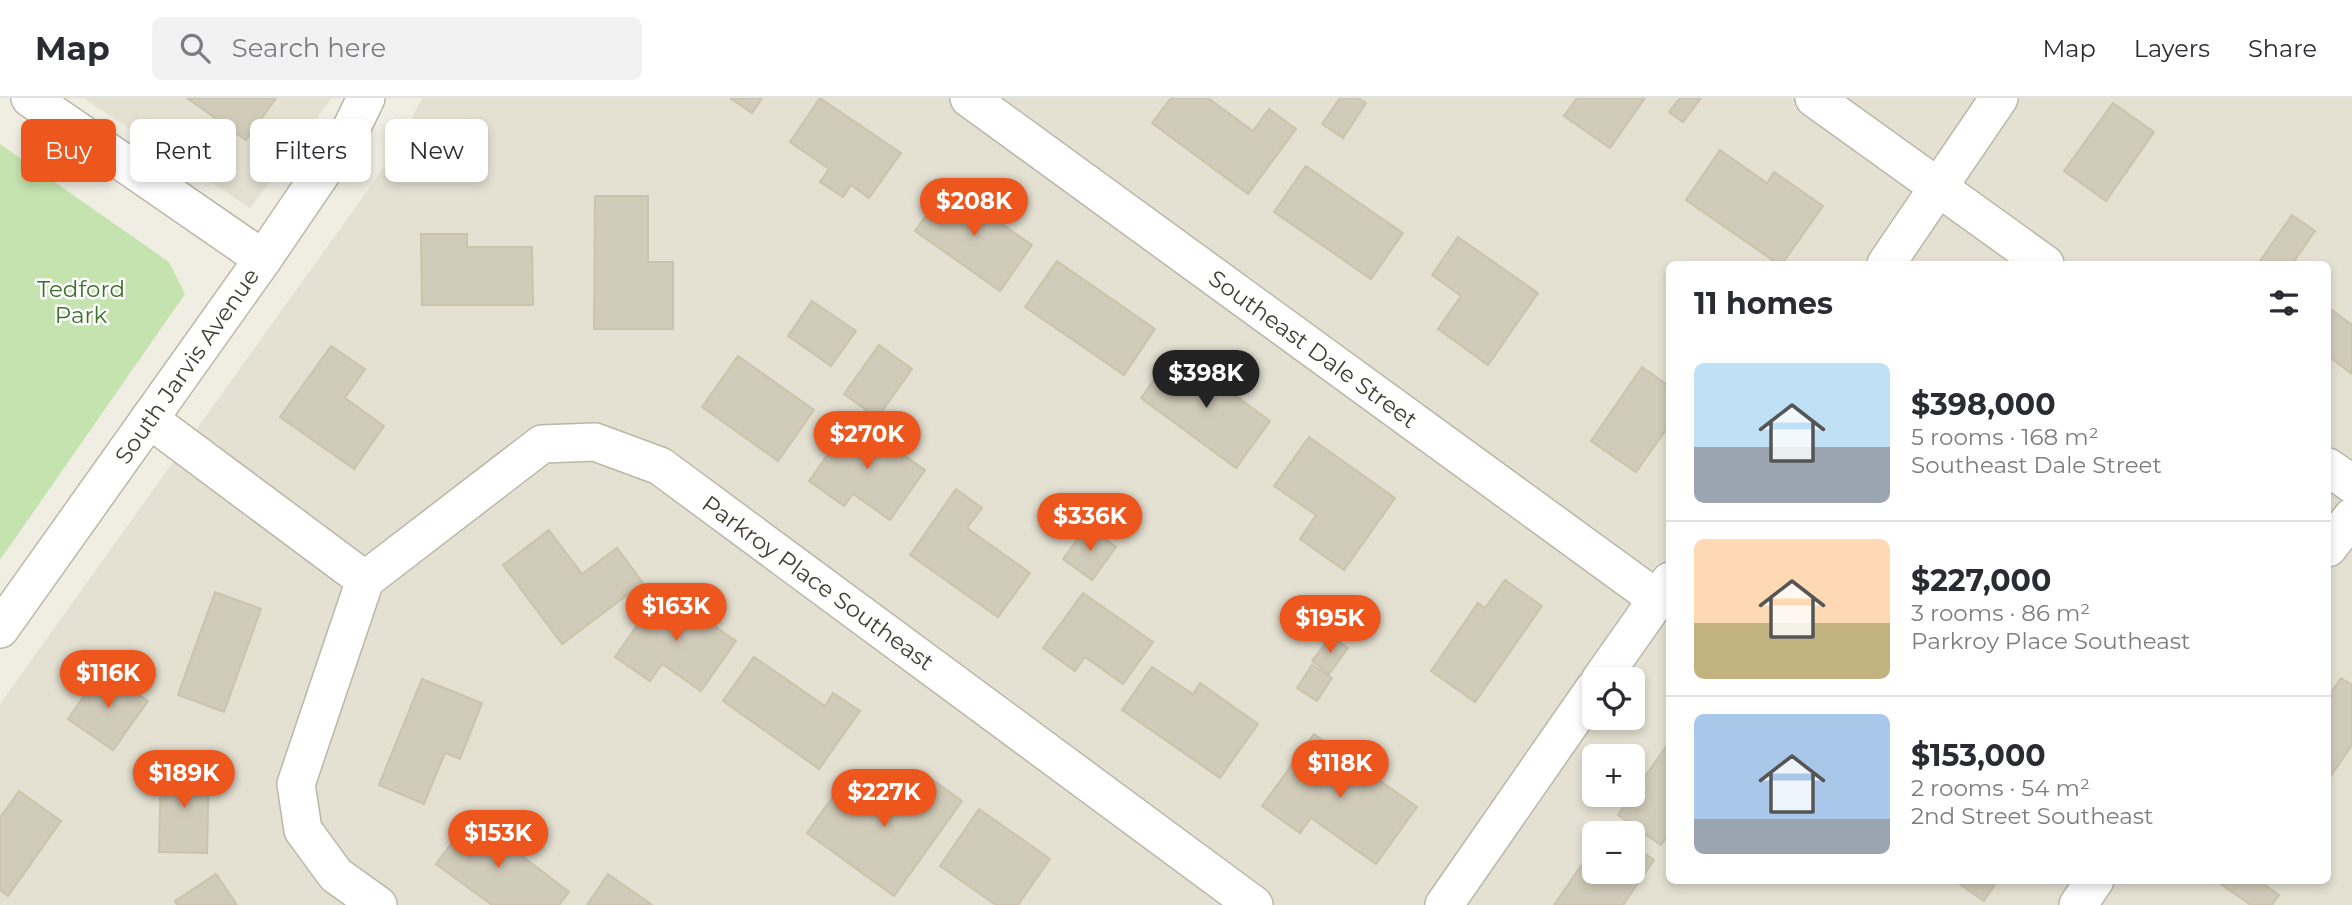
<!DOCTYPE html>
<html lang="en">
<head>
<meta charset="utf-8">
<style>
  :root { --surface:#fff; --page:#f2f2f3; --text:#2b2b33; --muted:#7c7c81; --line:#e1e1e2; --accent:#ed561d }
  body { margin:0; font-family:Montserrat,sans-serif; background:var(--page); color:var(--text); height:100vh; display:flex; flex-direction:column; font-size:26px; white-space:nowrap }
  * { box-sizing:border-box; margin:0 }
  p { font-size:23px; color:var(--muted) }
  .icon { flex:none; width:38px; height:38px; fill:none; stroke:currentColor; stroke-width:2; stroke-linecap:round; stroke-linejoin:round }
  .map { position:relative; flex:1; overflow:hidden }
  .sheet { position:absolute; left:1666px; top:163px; width:665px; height:623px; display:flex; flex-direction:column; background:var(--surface); border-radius:10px; box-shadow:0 4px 10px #0003 }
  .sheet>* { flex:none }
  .top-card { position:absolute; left:21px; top:21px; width:665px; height:63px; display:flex; gap:14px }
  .fabs { position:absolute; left:1582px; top:569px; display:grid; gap:14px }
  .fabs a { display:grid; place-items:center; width:63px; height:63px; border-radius:10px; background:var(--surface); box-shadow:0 4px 10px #0003; font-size:35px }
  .price { position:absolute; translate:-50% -60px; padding:0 16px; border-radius:24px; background:var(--accent); color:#fff; font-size:23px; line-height:46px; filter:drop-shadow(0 2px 4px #0008) }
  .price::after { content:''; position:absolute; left:50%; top:42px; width:21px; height:16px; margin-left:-10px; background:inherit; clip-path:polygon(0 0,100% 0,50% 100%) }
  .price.current { background:#222; color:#fff }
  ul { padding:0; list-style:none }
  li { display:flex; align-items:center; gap:21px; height:175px; padding:0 28px }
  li+li { border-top:2px solid var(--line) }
  li span { display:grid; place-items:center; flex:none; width:196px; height:140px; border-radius:10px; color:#555 }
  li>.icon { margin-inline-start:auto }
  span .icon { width:84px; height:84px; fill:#fffc; stroke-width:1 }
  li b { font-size:30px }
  h2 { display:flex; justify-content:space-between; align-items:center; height:84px; padding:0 28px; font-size:30px }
  .chip { padding:0 24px; border-radius:10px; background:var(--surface); box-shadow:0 4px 10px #0003; font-size:24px; line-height:63px }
  .chip.current { background:var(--accent); color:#fff }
  header { display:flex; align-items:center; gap:42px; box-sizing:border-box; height:98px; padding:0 35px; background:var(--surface); border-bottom:2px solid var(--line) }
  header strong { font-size:33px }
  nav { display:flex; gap:38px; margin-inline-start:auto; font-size:24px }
  .search { width:490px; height:63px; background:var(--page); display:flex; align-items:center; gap:18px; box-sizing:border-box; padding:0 24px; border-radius:10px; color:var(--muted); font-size:26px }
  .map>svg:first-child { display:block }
  .residential { fill:#e4e1d2; fill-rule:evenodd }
  .green { fill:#c4e3ae }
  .building { fill:#d1cbb9; stroke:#ccc3ad; stroke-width:2 }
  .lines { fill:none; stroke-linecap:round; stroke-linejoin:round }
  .minor-casing { stroke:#bbb7a7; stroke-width:40 }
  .minor { stroke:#fff; stroke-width:37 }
  .labels { text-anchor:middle; stroke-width:5; stroke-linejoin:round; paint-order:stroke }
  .park-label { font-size:23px; fill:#3d702b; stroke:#fff }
  .street-label { font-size:23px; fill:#423e34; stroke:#fff }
</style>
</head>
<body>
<header>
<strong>Map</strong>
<div class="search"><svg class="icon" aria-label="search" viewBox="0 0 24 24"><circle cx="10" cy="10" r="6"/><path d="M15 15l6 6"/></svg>Search here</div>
<nav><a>Map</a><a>Layers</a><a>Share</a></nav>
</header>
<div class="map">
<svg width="2352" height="807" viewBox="0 0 2352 807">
  <rect width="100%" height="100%" fill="#f0eee3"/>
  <g class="residential">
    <polygon points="83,0 332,0 250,110"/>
    <path d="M422,0H2352V807H0V606L395,54ZM1670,166H2328V782H1670ZM1594,581H1633V620H1594ZM1594,658H1633V696H1594ZM1594,735H1633V774H1594Z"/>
  </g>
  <polygon class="green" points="0,46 169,164 185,196 0,462"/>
  <g class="building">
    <polygon points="187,0 276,0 246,42"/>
    <polygon points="730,0 762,0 752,15"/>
    <polygon points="820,0 901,55 869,100 851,87 843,99 820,84 829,71 790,44"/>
    <polygon points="1171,0 1208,0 1253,33 1269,11 1296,31 1248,96 1152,25"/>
    <polygon points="1340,0 1358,0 1366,5 1343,40 1322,26"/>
    <polygon points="1577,0 1645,0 1610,50 1564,18"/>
    <polygon points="1680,0 1701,0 1683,24 1669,14"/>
    <polygon points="2113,5 2154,34 2106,103 2064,73"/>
    <polygon points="1720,52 1767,85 1774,74 1823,108 1782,166 1778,166 1686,102"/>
    <polygon points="1306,68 1403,135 1371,181 1274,114"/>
    <polygon points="947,88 1032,147 1000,193 915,133"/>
    <polygon points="595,98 648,98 648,164 673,164 673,231 594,231"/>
    <polygon points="2292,117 2315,133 2292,166 2265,166 2260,163"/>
    <polygon points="421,136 467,136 467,149 532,149 533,207 422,207"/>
    <polygon points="1458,139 1538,195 1488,267 1438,231 1461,198 1432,177"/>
    <polygon points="1057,163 1155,231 1124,277 1025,209"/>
    <polygon points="812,203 856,233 831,268 788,238"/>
    <polygon points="2328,209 2352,227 2352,276 2328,258"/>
    <polygon points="879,247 912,271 877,320 844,296"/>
    <polygon points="331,248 365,271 345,300 384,328 354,371 280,319"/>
    <polygon points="1175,253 1270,323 1236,370 1141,300"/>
    <polygon points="738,258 814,312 778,363 702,309"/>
    <polygon points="1642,269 1670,289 1670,326 1636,374 1591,343"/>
    <polygon points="853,321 925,372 890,422 853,396 844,408 809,383"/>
    <polygon points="1309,339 1395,400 1344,472 1300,441 1316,417 1274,388"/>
    <polygon points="956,391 982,410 967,430 1030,475 998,519 910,457"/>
    <polygon points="1087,428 1116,449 1092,482 1063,461"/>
    <polygon points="549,432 582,476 617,450 643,485 562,546 503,467"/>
    <polygon points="1505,482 1542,508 1475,604 1431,573 1478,505 1485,510"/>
    <polygon points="662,492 736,543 701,593 662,566 650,583 615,559"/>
    <polygon points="215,494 261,511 224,614 178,597"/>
    <polygon points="1083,495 1153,544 1123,586 1085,559 1075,573 1043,550"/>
    <polygon points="1331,538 1348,550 1329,576 1312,563"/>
    <polygon points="754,559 825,608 833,595 860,613 819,671 723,603"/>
    <polygon points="1312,567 1332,580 1317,603 1297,590"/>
    <polygon points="1152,569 1193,596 1200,585 1258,626 1220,680 1122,612"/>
    <polygon points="102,572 148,603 113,652 68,621"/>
    <polygon points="2341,580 2352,587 2352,647 2328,682 2328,599"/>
    <polygon points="422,581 482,605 460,661 445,655 424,706 379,687"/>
    <polygon points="1314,636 1417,709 1376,766 1311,720 1300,735 1262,708"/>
    <polygon points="1670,643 1670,734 1661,747 1618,717"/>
    <polygon points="161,668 209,670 207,755 159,754"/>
    <polygon points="923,675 962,703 894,798 807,735 847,679 896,714"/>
    <polygon points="19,693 61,723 8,798 0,792 0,720"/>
    <polygon points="979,711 1050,761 1018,807 996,807 940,768"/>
    <polygon points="471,719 569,794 559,807 492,807 436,766"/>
    <polygon points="1633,747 1654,762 1623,807 1554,807 1594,749 1594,774 1633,774"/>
    <polygon points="216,776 237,807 177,807 175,803"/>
    <polygon points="608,776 652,807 587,807"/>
    <polygon points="1954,782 1998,782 1984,803"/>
    <polygon points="2215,782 2264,782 2262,785 2279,797 2272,807 2251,807"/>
  </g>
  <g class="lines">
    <defs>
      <g id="minor">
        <polyline points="30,0 263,161"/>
        <polyline points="969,0 1657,501"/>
        <polyline points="1814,0 2045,166"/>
        <polyline points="1886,166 1999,0"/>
        <polyline points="149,321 365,482"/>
        <polyline points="2328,369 2352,386"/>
        <polyline points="2328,450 2352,419"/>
        <polyline points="365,482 542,346 595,344 660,368 1254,807"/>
        <polyline points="365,482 296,686 303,732 336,777 378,807"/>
        <polyline points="0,531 263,161 350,33 366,0"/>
        <polyline points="1601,581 1670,483"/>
        <polyline points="1444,807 1594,591"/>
        <polyline points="2078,807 2095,782"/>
      </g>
    </defs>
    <use href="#minor" class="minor-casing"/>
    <use href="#minor" class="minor"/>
  </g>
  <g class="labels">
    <g class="park-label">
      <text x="81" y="199">Tedford<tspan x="81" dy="26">Park</tspan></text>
    </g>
    <g class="street-label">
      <text transform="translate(1313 251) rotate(36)" y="8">Southeast Dale Street</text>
      <text transform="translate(187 268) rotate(-55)" y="8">South Jarvis Avenue</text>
      <text transform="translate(818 485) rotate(36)" y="8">Parkroy Place Southeast</text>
    </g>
  </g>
</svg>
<div class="fabs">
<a><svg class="icon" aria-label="locate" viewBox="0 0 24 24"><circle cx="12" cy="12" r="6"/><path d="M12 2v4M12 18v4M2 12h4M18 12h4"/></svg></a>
<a>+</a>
<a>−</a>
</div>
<b class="price" style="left:974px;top:140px">$208K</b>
<b class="price current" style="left:1206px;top:312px">$398K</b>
<b class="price" style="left:867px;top:373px">$270K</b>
<b class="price" style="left:1090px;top:455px">$336K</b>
<b class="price" style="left:676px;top:545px">$163K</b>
<b class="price" style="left:1330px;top:557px">$195K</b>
<b class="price" style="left:108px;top:612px">$116K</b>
<b class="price" style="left:1340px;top:702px">$118K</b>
<b class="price" style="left:184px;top:712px">$189K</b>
<b class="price" style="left:884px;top:731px">$227K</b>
<b class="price" style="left:498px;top:772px">$153K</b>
<div class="top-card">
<a class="chip current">Buy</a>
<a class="chip">Rent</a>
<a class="chip">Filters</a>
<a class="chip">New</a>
</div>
<section class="sheet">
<h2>11 homes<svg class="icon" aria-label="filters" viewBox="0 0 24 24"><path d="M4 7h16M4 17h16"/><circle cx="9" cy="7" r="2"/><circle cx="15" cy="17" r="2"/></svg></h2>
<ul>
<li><span style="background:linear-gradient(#bfe0f5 60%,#9aa5b1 0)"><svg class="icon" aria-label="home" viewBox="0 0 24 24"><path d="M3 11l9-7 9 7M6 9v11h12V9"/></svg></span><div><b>$398,000</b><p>5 rooms · 168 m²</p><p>Southeast Dale Street</p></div></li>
<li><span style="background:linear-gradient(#ffd9b3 60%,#c2b280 0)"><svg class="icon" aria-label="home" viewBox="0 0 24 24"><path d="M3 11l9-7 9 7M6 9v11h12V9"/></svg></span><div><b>$227,000</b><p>3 rooms · 86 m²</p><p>Parkroy Place Southeast</p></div></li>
<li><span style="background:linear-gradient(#a9c7e8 75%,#9aa5b1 0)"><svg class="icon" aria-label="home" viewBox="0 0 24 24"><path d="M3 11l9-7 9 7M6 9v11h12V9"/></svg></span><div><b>$153,000</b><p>2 rooms · 54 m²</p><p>2nd Street Southeast</p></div></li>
</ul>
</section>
</div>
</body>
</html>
